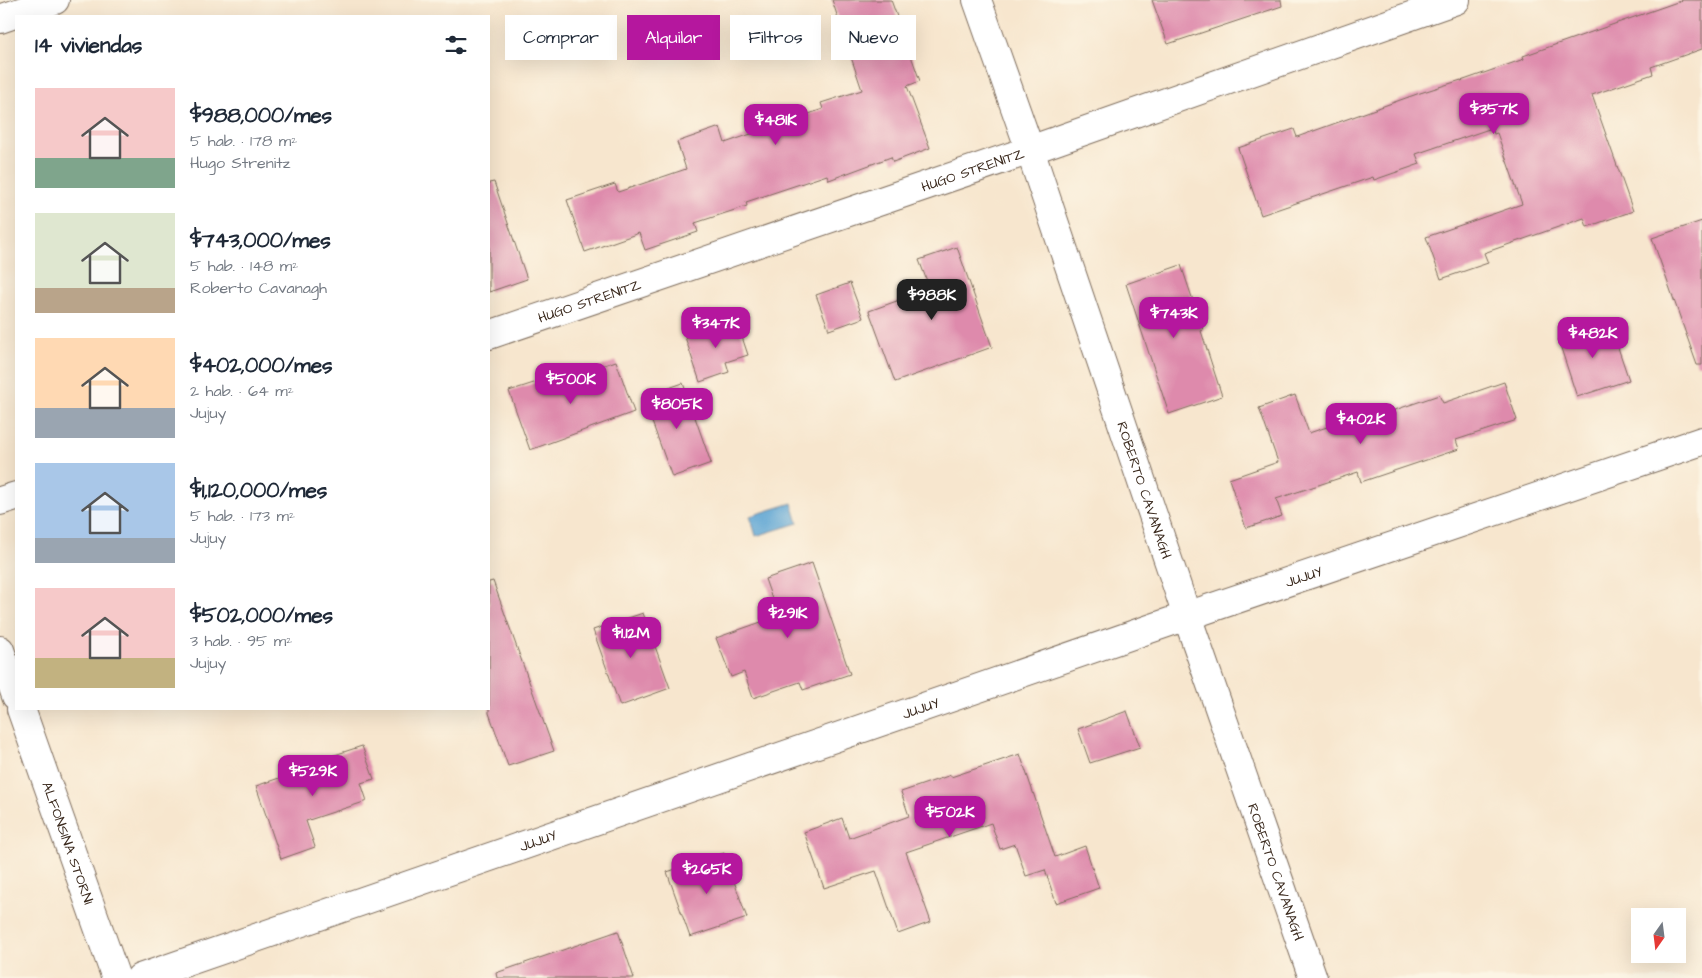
<!DOCTYPE html>
<html lang="es">
<head>
<meta charset="utf-8">
<style>
  :root { --surface:#fff; --page:#f2f2f3; --text:#1f2937; --muted:#747a83; --accent:#b5179e }
  body { margin:0; font-family:"Architects Daughter",sans-serif; background:var(--page); color:var(--text); height:100vh; display:flex; flex-direction:column; font-size:19px; white-space:nowrap }
  * { box-sizing:border-box; margin:0 }
  p { font-size:16px; color:var(--muted) }
  .icon { flex:none; width:28px; height:28px; fill:none; stroke:currentColor; stroke-width:2; stroke-linecap:round; stroke-linejoin:round }
  .map { position:relative; flex:1; overflow:hidden }
  .details { position:absolute; left:15px; top:15px; width:475px; height:695px; display:flex; flex-direction:column; background:var(--surface); border-radius:0px; box-shadow:0 5px 20px #0002 }
  .details>* { flex:none }
  .top-card { position:absolute; left:505px; top:15px; width:475px; height:45px; display:flex; gap:10px }
  .needle { width:32px; rotate:194deg }
  .buttons { position:absolute; left:1631px; top:908px; display:grid; gap:10px }
  .buttons a { display:grid; place-items:center; width:55px; height:55px; border-radius:0px; background:var(--surface); box-shadow:0 5px 20px #0002; font-size:25px }
  .price { position:absolute; translate:-50% -42px; padding:0 11px; border-radius:10px; background:var(--accent); color:#fff; font-size:16px; line-height:32px; filter:drop-shadow(0 1px 2px #0008) }
  .price::after { content:''; position:absolute; left:50%; top:30px; width:15px; height:11px; margin-left:-8px; background:inherit; clip-path:polygon(0 0,100% 0,50% 100%) }
  .price.on { background:#222; color:#fff }
  ul { padding:0; list-style:none }
  li { display:flex; align-items:center; gap:15px; height:125px; padding:0 20px }
  li span { display:grid; place-items:center; flex:none; width:140px; height:100px; border-radius:0px; color:#555 }
  li>.icon { margin-inline-start:auto }
  span .icon { width:60px; height:60px; fill:#fffc; stroke-width:1 }
  li b { font-size:21px }
  h2 { display:flex; justify-content:space-between; align-items:center; height:60px; padding:0 20px; font-size:21px }
  .pill { padding:0 18px; border-radius:0px; background:var(--surface); box-shadow:0 5px 20px #0002; font-size:18px; line-height:45px }
  .pill.on { background:var(--accent); color:#fff }
  .map>svg:first-child { display:block }
  .water { fill:#5da5d4; stroke:#4c6879 }
  .building { fill:#de8aac }
  .lines { fill:none; stroke-linecap:round; stroke-linejoin:round }
  .minor-casing { stroke:#7d6c5c; stroke-width:30 }
  .major-casing { stroke:#7d6c5c; stroke-width:30 }
  .minor { stroke:#fff; stroke-width:28 }
  .major { stroke:#fff; stroke-width:28 }
  .labels { text-anchor:middle; stroke-width:5; stroke-linejoin:round; paint-order:stroke }
  .street-label { font-size:14px; fill:#3b2a1e; stroke:#fcf5e5 }
</style>
</head>
<body>
<div class="map">
<svg width="1702" height="978" viewBox="0 0 1702 978">
  <rect width="100%" height="100%" fill="#fcf5e5"/>
  <filter id="ink" filterUnits="userSpaceOnUse"><feTurbulence type="fractalNoise" baseFrequency=".02" numOctaves="2"/><feDisplacementMap in="SourceGraphic" scale="10" xChannelSelector="R" yChannelSelector="G"/><feConvolveMatrix kernelMatrix="1 2 1 2 8 2 1 2 1" color-interpolation-filters="sRGB"/></filter>
  <filter id="wash" filterUnits="userSpaceOnUse"><feTurbulence type="fractalNoise" baseFrequency=".0096" numOctaves="4" result="noise"/><feDisplacementMap in="SourceGraphic" scale="20" xChannelSelector="R" yChannelSelector="G"/><feGaussianBlur stdDeviation="1.12" result="paint"/><feColorMatrix in="noise" values="0 0 0 0 0 0 0 0 0 0 0 0 0 0 0 0 0 1.4 0 .05"/><feComposite in="paint" operator="in"/></filter>
  <g filter="url(#wash)">
    <rect width="100%" height="100%" fill="#f7e6ce"/>
    <polygon class="water" points="792,503 798,523 756,536 750,516"/>
    <g id="blocks">
      <g class="building">
        <polygon points="832,0 891,0 920,81 907,86 930,148 893,162 891,157 829,180 827,175 746,202 747,206 695,223 698,232 645,250 639,233 585,252 567,200 615,184 618,192 686,169 677,142 720,127 725,143 823,109 821,103 862,90"/>
        <polygon points="1152,0 1281,0 1282,6 1168,44"/>
        <polygon points="1683,0 1702,0 1702,49 1651,67 1653,74 1592,95 1633,211 1587,227 1584,218 1484,253 1488,263 1441,279 1426,237 1522,204 1497,133 1494,134 1492,128 1416,154 1420,164 1374,180 1373,177 1261,215 1238,148 1294,129 1297,137 1417,94 1461,80 1461,81 1524,59 1523,56"/>
        <polygon points="494,182 527,279 489,292 489,183"/>
        <polygon points="1702,221 1702,365 1697,365 1652,238"/>
        <polygon points="957,247 992,347 895,382 869,311 930,289 919,260"/>
        <polygon points="1181,265 1203,330 1201,331 1222,396 1169,414 1126,284"/>
        <polygon points="850,283 863,318 829,330 816,295"/>
        <polygon points="736,319 748,355 726,362 729,372 700,382 685,337"/>
        <polygon points="1609,321 1629,380 1577,397 1558,339"/>
        <polygon points="616,361 634,412 530,450 509,391 540,381 542,386"/>
        <polygon points="1504,382 1517,420 1456,440 1459,449 1361,482 1358,472 1276,499 1282,516 1246,528 1229,479 1278,462 1259,408 1295,395 1309,433 1381,409 1383,414 1439,395 1443,403"/>
        <polygon points="683,383 711,463 672,477 643,397"/>
        <polygon points="812,563 850,674 803,690 800,682 753,698 744,672 731,677 716,638 778,616 765,579"/>
        <polygon points="493,581 554,751 508,766 489,713 489,582"/>
        <polygon points="643,613 670,688 620,706 593,630"/>
        <polygon points="1127,711 1140,747 1090,763 1078,729"/>
        <polygon points="362,746 374,779 361,783 367,801 306,821 315,847 281,859 256,786 311,767 310,763"/>
        <polygon points="1020,754 1055,857 1085,846 1099,888 1056,903 1045,870 1026,876 1015,844 1000,849 991,823 906,852 931,922 898,934 876,871 824,888 804,832 842,818 849,838 909,816 901,792 951,775 951,777"/>
        <polygon points="724,853 747,918 690,937 667,872"/>
        <polygon points="618,931 634,978 497,978 496,973"/>
      </g>
    </g>
  </g>
  <g filter="url(#ink)">
    <use href="#blocks" fill-opacity="0" stroke="#7d6c5c" stroke-width="1"/>
    <g class="lines">
      <defs>
        <g id="minor">
          <polyline points="0,19 55,0"/>
          <path id="s1" d="M489,335L1030,150L1456,0"/>
          <polyline points="0,501 16,496"/>
          <path id="s2" d="M1187,616L1313,978"/>
          <polyline points="0,650 16,696"/>
          <path id="s3" d="M21,709L116,978"/>
        </g>
        <g id="major">
          <path id="s4" d="M977,0L1030,150L1187,616"/>
          <path id="s5" d="M140,978L1187,616L1702,441"/>
        </g>
      </defs>
      <use href="#minor" class="minor-casing"/>
      <use href="#major" class="major-casing"/>
      <use href="#minor" class="minor"/>
      <use href="#major" class="major"/>
    </g>
  </g>
  <g class="labels">
    <g class="street-label">
      <text dy="5" stroke="none"><textPath href="#s1" startOffset="511">HUGO STRENITZ</textPath></text>
      <text dy="5" stroke="none"><textPath href="#s1" startOffset="106">HUGO STRENITZ</textPath></text>
      <text dy="5" stroke="none"><textPath href="#s4" startOffset="518">ROBERTO CAVANAGH</textPath></text>
      <text dy="5" stroke="none"><textPath href="#s5" startOffset="1231">JUJUY</textPath></text>
      <text dy="5" stroke="none"><textPath href="#s5" startOffset="826">JUJUY</textPath></text>
      <text dy="5" stroke="none"><textPath href="#s5" startOffset="421">JUJUY</textPath></text>
      <text dy="5" stroke="none"><textPath href="#s3" startOffset="142">ALFONSINA STORNI</textPath></text>
      <text dy="5" stroke="none"><textPath href="#s2" startOffset="271">ROBERTO CAVANAGH</textPath></text>
    </g>
  </g>
</svg>
<div class="buttons">
<a><svg class="needle" viewBox="-14 -14 28 28"><path d="M0-13l5 13h-10z" fill="#e53935"/><path d="M0 13l5-13h-10z" fill="#747a83"/></svg></a>
</div>
<b class="price" style="left:1494px;top:135px">$357K</b>
<b class="price" style="left:776px;top:146px">$481K</b>
<b class="price on" style="left:932px;top:321px">$988K</b>
<b class="price" style="left:1174px;top:339px">$743K</b>
<b class="price" style="left:716px;top:349px">$347K</b>
<b class="price" style="left:1593px;top:359px">$482K</b>
<b class="price" style="left:571px;top:405px">$500K</b>
<b class="price" style="left:677px;top:430px">$805K</b>
<b class="price" style="left:1361px;top:445px">$402K</b>
<b class="price" style="left:788px;top:639px">$291K</b>
<b class="price" style="left:631px;top:659px">$1.12M</b>
<b class="price" style="left:313px;top:797px">$529K</b>
<b class="price" style="left:950px;top:838px">$502K</b>
<b class="price" style="left:707px;top:895px">$265K</b>
<div class="top-card">
<a class="pill">Comprar</a>
<a class="pill on">Alquilar</a>
<a class="pill">Filtros</a>
<a class="pill">Nuevo</a>
</div>
<section class="details">
<h2>14 viviendas<svg class="icon" aria-label="filters" viewBox="0 0 24 24"><path d="M4 7h16M4 17h16"/><circle cx="9" cy="7" r="2"/><circle cx="15" cy="17" r="2"/></svg></h2>
<ul>
<li><span style="background:linear-gradient(#f6c9c9 70%,#7fa58c 0)"><svg class="icon" aria-label="home" viewBox="0 0 24 24"><path d="M3 11l9-7 9 7M6 9v11h12V9"/></svg></span><div><b>$988,000/mes</b><p>5 hab. · 178 m²</p><p>Hugo Strenitz</p></div></li>
<li><span style="background:linear-gradient(#dfe7d0 75%,#b9a48a 0)"><svg class="icon" aria-label="home" viewBox="0 0 24 24"><path d="M3 11l9-7 9 7M6 9v11h12V9"/></svg></span><div><b>$743,000/mes</b><p>5 hab. · 148 m²</p><p>Roberto Cavanagh</p></div></li>
<li><span style="background:linear-gradient(#ffd9b3 70%,#9aa5b1 0)"><svg class="icon" aria-label="home" viewBox="0 0 24 24"><path d="M3 11l9-7 9 7M6 9v11h12V9"/></svg></span><div><b>$402,000/mes</b><p>2 hab. · 64 m²</p><p>Jujuy</p></div></li>
<li><span style="background:linear-gradient(#a9c7e8 75%,#9aa5b1 0)"><svg class="icon" aria-label="home" viewBox="0 0 24 24"><path d="M3 11l9-7 9 7M6 9v11h12V9"/></svg></span><div><b>$1,120,000/mes</b><p>5 hab. · 173 m²</p><p>Jujuy</p></div></li>
<li><span style="background:linear-gradient(#f6c9c9 70%,#c2b280 0)"><svg class="icon" aria-label="home" viewBox="0 0 24 24"><path d="M3 11l9-7 9 7M6 9v11h12V9"/></svg></span><div><b>$502,000/mes</b><p>3 hab. · 95 m²</p><p>Jujuy</p></div></li>
</ul>
</section>
</div>
</body>
</html>
